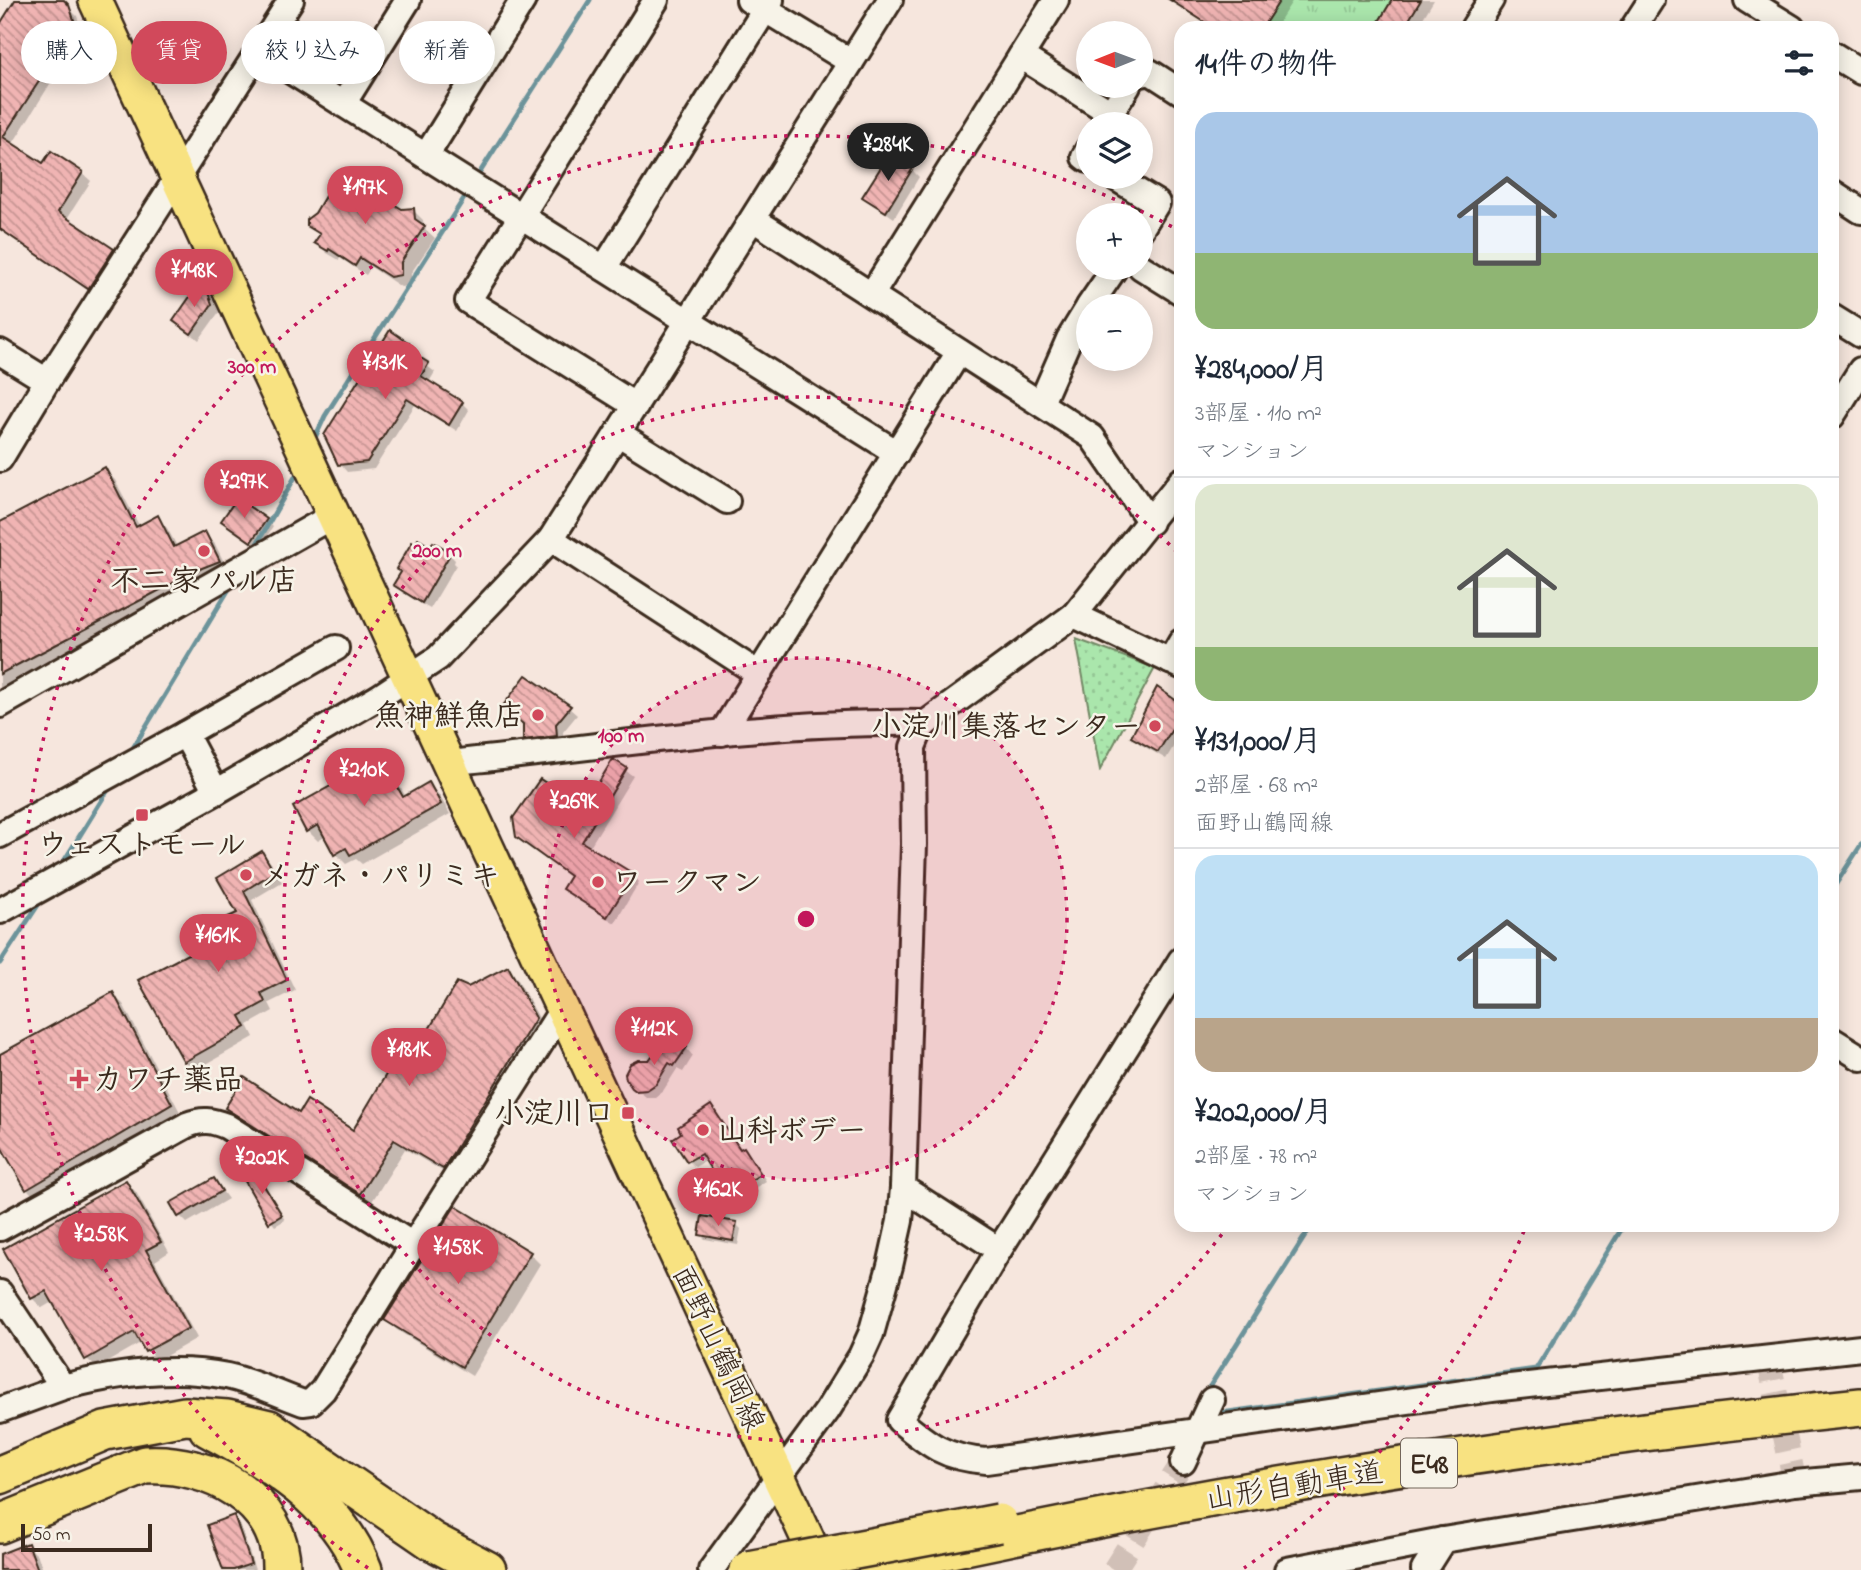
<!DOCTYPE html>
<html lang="ja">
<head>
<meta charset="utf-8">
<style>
  :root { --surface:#fff; --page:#f6f6f7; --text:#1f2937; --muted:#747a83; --line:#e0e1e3; --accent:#d1495b }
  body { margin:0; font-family:"Indie Flower","Klee One",sans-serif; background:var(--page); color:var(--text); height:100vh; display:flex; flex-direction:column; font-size:26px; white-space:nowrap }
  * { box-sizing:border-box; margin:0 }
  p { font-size:23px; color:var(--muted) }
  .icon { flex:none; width:38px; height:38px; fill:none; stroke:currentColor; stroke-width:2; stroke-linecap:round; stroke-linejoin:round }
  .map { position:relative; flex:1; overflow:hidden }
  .side { position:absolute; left:1174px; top:21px; width:665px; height:1211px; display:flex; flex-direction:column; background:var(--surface); border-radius:21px; box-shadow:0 4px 18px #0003 }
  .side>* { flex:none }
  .hud { position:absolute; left:21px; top:21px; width:665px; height:63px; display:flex; gap:14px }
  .needle { width:46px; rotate:269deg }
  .controls { position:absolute; left:1076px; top:21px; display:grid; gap:14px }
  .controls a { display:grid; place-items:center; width:77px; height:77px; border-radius:50%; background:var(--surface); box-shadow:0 4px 18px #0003; font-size:35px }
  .scale { position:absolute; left:21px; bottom:18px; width:131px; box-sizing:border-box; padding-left:7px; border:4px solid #3b2a1e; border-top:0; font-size:19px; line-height:24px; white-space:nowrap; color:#3b2a1e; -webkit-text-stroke:5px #f7f3e8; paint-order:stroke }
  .price { position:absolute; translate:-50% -60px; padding:0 16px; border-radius:24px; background:var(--accent); color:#fff; font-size:23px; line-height:46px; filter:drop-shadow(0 2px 4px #0008) }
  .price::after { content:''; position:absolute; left:50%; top:42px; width:21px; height:16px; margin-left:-10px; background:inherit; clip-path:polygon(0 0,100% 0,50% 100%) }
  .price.active { background:#222; color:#fff }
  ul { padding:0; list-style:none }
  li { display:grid; align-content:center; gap:14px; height:371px; padding:0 21px }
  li+li { border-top:2px solid var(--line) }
  li span { display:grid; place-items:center; height:217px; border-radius:21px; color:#555 }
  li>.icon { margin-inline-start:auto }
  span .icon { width:126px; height:126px; fill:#fffc; stroke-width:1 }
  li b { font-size:30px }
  h2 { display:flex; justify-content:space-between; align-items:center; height:84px; padding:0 21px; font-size:30px }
  .tag { padding:0 24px; border-radius:32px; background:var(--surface); box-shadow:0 4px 18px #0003; font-size:24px; line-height:63px }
  .tag.active { background:var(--accent); color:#fff }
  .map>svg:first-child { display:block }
  .grass { fill:url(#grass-tufts); stroke:#728865; stroke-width:2 }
  .park { fill:url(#park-dots); stroke:#728865; stroke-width:2 }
  .shadow { fill:#0003 }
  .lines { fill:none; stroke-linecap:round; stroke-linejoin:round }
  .stream { stroke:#6c939a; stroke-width:5 }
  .building { fill:url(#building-back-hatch); stroke:#3b2a1e; stroke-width:2 }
  .minor-tunnel { stroke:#d1c0b7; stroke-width:24; stroke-dasharray:24 12; stroke-linecap:butt }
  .minor-casing { stroke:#3b2a1e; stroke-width:30 }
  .major-casing { stroke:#3b2a1e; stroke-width:37 }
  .highway-casing { stroke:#3b2a1e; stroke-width:42 }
  .minor { stroke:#f7f3e8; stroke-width:24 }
  .major { stroke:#f8e281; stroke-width:32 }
  .highway { stroke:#f8e281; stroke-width:37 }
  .highway-bridge-casing { stroke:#3b2a1e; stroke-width:42; stroke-linecap:butt }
  .highway-bridge { stroke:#f8e281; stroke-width:37 }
  .ring { fill:none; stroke:#c2185b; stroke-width:3.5; stroke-dasharray:3.5 7 }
  .poi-dot { fill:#d1495b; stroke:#f7f3e8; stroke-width:2.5 }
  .labels { text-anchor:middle; stroke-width:5; stroke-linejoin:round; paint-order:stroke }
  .shield { fill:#f7f3e8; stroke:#73665b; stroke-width:2 }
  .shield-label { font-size:28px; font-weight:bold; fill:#3b2a1e }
  .poi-label { font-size:30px; font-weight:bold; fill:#3b2a1e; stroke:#f7f3e8; text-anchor:start }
  .street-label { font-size:30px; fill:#3b2a1e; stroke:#f7f3e8 }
  .centre { fill:#c2185b; stroke:#f7f3e8; stroke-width:3.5 }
  .ring-label { font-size:21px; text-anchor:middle; font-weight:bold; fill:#c2185b; stroke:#f7f3e8; stroke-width:5; stroke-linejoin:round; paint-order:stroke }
</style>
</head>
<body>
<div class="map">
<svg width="1861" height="1570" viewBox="0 0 1861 1570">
  <defs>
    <pattern id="grass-tufts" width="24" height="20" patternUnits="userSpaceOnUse" patternTransform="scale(1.75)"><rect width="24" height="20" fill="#aae6ac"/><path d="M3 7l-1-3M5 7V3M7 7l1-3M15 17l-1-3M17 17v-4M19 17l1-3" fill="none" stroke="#93c594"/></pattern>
    <pattern id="park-dots" width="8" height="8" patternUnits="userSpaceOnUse" patternTransform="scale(1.75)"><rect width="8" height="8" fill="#aae6ac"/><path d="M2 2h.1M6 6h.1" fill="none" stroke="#93c594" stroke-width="1.8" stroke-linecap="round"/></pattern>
    <pattern id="building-back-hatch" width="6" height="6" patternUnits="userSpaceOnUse" patternTransform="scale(1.75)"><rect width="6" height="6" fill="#f0b4b3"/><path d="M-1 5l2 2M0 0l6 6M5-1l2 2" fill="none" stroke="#c49391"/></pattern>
  </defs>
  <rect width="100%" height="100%" fill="#f6e6dd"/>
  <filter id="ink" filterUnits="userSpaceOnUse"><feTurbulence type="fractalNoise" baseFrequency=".0143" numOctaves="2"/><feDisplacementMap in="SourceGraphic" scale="14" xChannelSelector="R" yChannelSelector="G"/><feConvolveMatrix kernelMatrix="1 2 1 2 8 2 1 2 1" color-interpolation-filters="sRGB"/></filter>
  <g filter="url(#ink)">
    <polygon class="grass" points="1280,0 1392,0 1375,28 1273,28 1265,23"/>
    <polygon class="park" points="1076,639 1155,668 1100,770"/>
    <g class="shadow">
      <polygon points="17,0 60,0 77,16 81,29 81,53 77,51 61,79 55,76 12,145 43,165 82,173 91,181 66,220 113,251 121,259 97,296 0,230 0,27"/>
      <polygon points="1186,0 1293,0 1275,28 1212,28 1182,6"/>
      <polygon points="1394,0 1434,0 1417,28 1377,28"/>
      <polygon points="912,170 919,177 894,218 864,197"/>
      <polygon points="413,210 423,220 424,228 435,238 411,273 411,285 401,287 371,267 366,275 340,258 339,260 327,253 316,242 320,236 309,225"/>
      <polygon points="203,281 210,288 219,312 199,340 175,321"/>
      <polygon points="408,344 415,351 412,355 435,372 429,382 462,403 469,410 457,431 415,405 374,469 347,472 340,464 326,435"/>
      <polygon points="105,470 115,480 140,527 157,518 167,528 178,548 205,534 215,544 229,572 212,578 0,690 0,524"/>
      <polygon points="266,520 273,527 259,548 224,521"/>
      <polygon points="431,548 448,553 455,560 454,563 456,565 430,609 403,593 395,585 403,573"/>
      <polygon points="1157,689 1181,706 1181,734 1166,759 1140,744 1133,737"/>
      <polygon points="569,708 577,715 563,732 564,743 532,746 525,739"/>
      <polygon points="381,760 391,771 406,797 429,784 439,795 450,814 362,864 356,859 346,864 336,854 326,836 318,841 308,831"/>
      <polygon points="614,762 633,776 589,848 633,875 639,882 615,923 571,896 564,889 572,877 583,810"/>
      <polygon points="261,853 271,863 282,882 252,900 295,990 269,1003 273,1011 248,1025 254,1037 194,1071 185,1061 237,930 240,913 219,879"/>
      <polygon points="507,968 517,978 545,1029 454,1178 405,1149 371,1203 237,1118 227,1108 299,1116 354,1132 468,989"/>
      <polygon points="112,994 123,1004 181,1114 37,1199 27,1189 0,1142 0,1056"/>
      <polygon points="686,1048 693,1056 683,1072 677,1069 663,1091 655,1097 646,1097 630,1084 650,1062"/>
      <polygon points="711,1108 741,1151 744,1149 750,1155 766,1181 734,1201 707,1160 695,1167 689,1161"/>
      <polygon points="254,1171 285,1220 275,1226 271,1221"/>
      <polygon points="214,1180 228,1199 187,1223 180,1216"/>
      <polygon points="126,1182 136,1192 169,1252 155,1261 197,1338 157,1361 142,1342 97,1368 87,1359 54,1301 42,1308 32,1298"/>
      <polygon points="736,1224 741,1229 738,1245 705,1239 700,1234"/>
      <polygon points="529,1253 540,1264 472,1376 397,1330 386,1320"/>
      <polygon points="233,1517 240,1524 255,1570 225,1570"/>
      <polygon points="27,1545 38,1556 43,1570 0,1570 0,1555"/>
    </g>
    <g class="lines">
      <g class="stream">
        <polyline points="475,180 590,0"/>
        <polyline points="313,442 325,416 468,192"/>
        <polyline points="254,549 299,470"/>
        <polyline points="130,753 232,584"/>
        <polyline points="61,866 111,785"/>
        <polyline points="1832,890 1861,845"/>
        <polyline points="0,963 42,899"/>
        <polyline points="1205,1394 1312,1225"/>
        <polyline points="1214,1414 1536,1369 1624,1225"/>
      </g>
    </g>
    <g class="building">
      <polygon points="15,0 64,0 69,5 74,20 73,46 68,44 52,72 47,69 3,137 43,163 51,151 83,172 58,212 114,249 88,289 0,229 0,24"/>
      <polygon points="1170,0 1280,0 1262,28 1214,28"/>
      <polygon points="1392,0 1421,0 1404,28 1375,28"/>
      <polygon points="890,153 913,168 886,212 862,197"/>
      <polygon points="340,171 402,209 414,208 415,219 425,226 401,262 401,275 390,277 360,258 355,266 329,249 328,251 314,243 320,234 307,226 307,219 315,213"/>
      <polygon points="203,278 212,304 191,334 173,321"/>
      <polygon points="390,330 409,343 405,348 429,363 421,376 463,402 449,425 407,399 367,462 338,465 324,435"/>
      <polygon points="105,467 136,527 158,515 174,547 205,531 220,561 202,568 0,674 0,522"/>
      <polygon points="237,498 267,519 251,542 221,521"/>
      <polygon points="418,539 430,546 433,542 449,551 447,555 449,556 422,603 393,585 401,572 396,569 412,542 415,544"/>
      <polygon points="526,675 571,706 556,724 557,736 523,740 523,724 502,707"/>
      <polygon points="1157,687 1181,704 1181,715 1158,752 1131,737"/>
      <polygon points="381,758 403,797 429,782 441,804 350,855 346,848 334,855 318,825 306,832 293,807"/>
      <polygon points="613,759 627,768 582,842 634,874 607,917 562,889 570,876 516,837 513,818 540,779 583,808"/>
      <polygon points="262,851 274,872 244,891 287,980 261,993 265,1002 240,1016 246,1027 184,1062 138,980 234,930 228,917 237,913 217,878"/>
      <polygon points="508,966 536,1018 443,1169 394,1140 360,1194 225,1108 244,1077 299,1113 307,1100 353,1130 407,1039 419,1046 457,982 468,987"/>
      <polygon points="113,992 172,1104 26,1190 0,1145 0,1054"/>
      <polygon points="671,1037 687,1047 674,1066 669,1063 656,1084 647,1090 636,1091 632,1088 626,1079 625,1074 630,1064 638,1060 649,1060 655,1052 660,1055"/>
      <polygon points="711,1105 740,1149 744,1147 761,1174 727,1195 701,1154 687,1162 672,1139 681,1133 678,1127"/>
      <polygon points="254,1169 282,1215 269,1223 242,1176"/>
      <polygon points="214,1178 222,1191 178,1217 170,1203"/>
      <polygon points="126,1180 161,1242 146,1250 189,1328 145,1352 134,1332 85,1360 46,1291 31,1299 3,1249"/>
      <polygon points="455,1206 531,1252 462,1367 384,1320"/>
      <polygon points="702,1216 737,1222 733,1241 699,1235"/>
      <polygon points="234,1515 251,1564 234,1570 223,1570 207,1525"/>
      <polygon points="28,1543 38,1570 0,1570 0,1554"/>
    </g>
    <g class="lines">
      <g class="minor-tunnel">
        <polyline points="1768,1357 1795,1483"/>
        <polyline points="1114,1570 1183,1462"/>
      </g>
      <defs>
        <g id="minor">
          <polyline points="749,0 851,62"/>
          <polyline points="1747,0 1792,28"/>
          <polyline points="1473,28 1491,0"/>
          <polyline points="1633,28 1651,0"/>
          <polyline points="259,51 897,453"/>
          <polyline points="1832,54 1861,72"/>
          <polyline points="1021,56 1111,113"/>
          <polyline points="1141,74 1150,72 1181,92"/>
          <polyline points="343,104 408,0"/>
          <polyline points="1104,124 1128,86"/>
          <polyline points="1088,150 1084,157 1088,160"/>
          <polyline points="426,156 523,0"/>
          <polyline points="1114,177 1157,203 1141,229"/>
          <polyline points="1832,192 1861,211"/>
          <polyline points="753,219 1092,437 1150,522"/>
          <polyline points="1141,267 1181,292"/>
          <polyline points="604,268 771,0"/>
          <polyline points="872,294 1056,0"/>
          <polyline points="1089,306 1115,268"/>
          <polyline points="1832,317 1861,335"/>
          <polyline points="0,352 47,381"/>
          <polyline points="1041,403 1069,339 1088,308"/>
          <polyline points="636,406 468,301 656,0"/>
          <polyline points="1832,416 1861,370"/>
          <polyline points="619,434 727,501"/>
          <polyline points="0,459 47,381 291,0"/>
          <polyline points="551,539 759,674"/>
          <polyline points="1074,615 1181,666"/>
          <polyline points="1170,661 1181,642"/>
          <polyline points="0,705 334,515"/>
          <polyline points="722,733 959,352"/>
          <polyline points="185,734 216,792"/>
          <path d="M447,763C606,747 766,720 926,723"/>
          <polyline points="0,835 185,734 336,648"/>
          <polyline points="0,911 216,792 379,697 438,658 551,539 890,0"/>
          <polyline points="1832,1040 1861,1058"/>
          <path d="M903,1188L999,1250L899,1420C929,1445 945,1458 986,1461L1492,1389L1861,1348"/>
          <path d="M0,1228L187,1125C202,1119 211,1120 226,1126L413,1245L323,1390L311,1402L303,1403C278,1394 254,1382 227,1376C173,1365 116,1373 63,1387"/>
          <polyline points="413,1245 563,1008"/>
          <polyline points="999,1250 1181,960"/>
          <polyline points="0,1293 63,1387 0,1410"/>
          <polyline points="1183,1462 1212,1400"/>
          <polyline points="711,1570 827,1411 861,1356 871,1334 890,1266 900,1221 903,1188 914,844 913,747 920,730 926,723 1074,615 1181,481"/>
          <polyline points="1287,1570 1443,1540 1795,1483 1861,1477"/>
          <polyline points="1424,1570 1443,1540"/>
        </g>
        <polyline id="major" points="95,0 822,1570"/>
        <g id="highway">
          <path d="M208,1428C269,1461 337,1501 363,1570"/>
          <polyline points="0,1475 105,1431 185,1416 227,1419 269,1429 432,1541 487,1570"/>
          <path d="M0,1524L145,1465C208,1461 283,1499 281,1570"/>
          <path d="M855,1570C1186,1495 1523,1442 1861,1407"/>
        </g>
      </defs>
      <use href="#minor" class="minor-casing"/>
      <use href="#major" class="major-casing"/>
      <use href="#highway" class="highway-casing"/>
      <use href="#minor" class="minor"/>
      <use href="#major" class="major"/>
      <use href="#highway" class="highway"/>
      <defs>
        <polyline id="highway-bridge" points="749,1570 999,1523"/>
      </defs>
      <use href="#highway-bridge" class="highway-bridge-casing"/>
      <use href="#highway-bridge" class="highway-bridge"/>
    </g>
  </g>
  <circle cx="806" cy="919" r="261" fill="#c2185b" fill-opacity=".12"/>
  <g class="ring">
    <circle cx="806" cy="919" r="261"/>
    <path d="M1228 1226A522 522 0 1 1 1178 553"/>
    <path d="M1524 1231A783 783 0 0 1 1244 1568M368 1568A783 783 0 0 1 1180 231"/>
  </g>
  <g class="poi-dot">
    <circle cx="204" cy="551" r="7"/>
    <circle cx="538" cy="715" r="7"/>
    <circle cx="1155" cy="726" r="7"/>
    <rect x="135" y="808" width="14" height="14" rx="3.5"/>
    <circle cx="246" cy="875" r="7"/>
    <circle cx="598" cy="882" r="7"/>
    <path d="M75.5 1068.5h7v7h7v7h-7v7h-7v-7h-7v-7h7z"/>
    <rect x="621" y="1106" width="14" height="14" rx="3.5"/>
    <circle cx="703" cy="1130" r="7"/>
  </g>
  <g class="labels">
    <rect class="shield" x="1401" y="1438.5" width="56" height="49" rx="5"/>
    <g class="shield-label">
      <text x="1429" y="1473">E48</text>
    </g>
    <g class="poi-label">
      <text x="204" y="590" text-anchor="middle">不二家 パル店</text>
      <text x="524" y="725" text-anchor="end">魚神鮮魚店</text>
      <text x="1141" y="736" text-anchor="end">小淀川集落センター</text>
      <text x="142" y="854" text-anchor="middle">ウェストモール</text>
      <text x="260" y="885">メガネ・パリミキ</text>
      <text x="612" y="892">ワークマン</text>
      <text x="93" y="1089">カワチ薬品</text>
      <text x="614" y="1123" text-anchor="end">小淀川口</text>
      <text x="717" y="1140">山科ボデー</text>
    </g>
    <g class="street-label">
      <text transform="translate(719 1348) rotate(65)" y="10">面野山鶴岡線</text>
      <text transform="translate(1294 1485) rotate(-9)" y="10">山形自動車道</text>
    </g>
  </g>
  <circle cx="806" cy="919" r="10" class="centre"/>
  <g class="ring-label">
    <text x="252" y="373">300 m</text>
    <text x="437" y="557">200 m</text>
    <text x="621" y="742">100 m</text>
  </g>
</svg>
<div class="controls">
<a><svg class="needle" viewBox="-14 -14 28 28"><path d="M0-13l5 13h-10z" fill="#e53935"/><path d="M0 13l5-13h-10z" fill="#747a83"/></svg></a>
<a><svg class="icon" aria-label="layers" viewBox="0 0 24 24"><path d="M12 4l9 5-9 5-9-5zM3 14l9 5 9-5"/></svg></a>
<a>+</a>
<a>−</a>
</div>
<div class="scale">50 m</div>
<b class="price active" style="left:888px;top:183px">¥284K</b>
<b class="price" style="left:365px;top:226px">¥197K</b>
<b class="price" style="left:194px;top:309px">¥148K</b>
<b class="price" style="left:385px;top:401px">¥131K</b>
<b class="price" style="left:244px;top:520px">¥297K</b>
<b class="price" style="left:364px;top:808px">¥210K</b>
<b class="price" style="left:574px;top:840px">¥269K</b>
<b class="price" style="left:218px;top:974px">¥161K</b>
<b class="price" style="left:654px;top:1067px">¥112K</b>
<b class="price" style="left:409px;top:1088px">¥181K</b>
<b class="price" style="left:262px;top:1196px">¥202K</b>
<b class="price" style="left:718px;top:1228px">¥162K</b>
<b class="price" style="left:101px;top:1273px">¥258K</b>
<b class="price" style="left:458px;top:1286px">¥158K</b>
<div class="hud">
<a class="tag">購入</a>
<a class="tag active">賃貸</a>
<a class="tag">絞り込み</a>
<a class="tag">新着</a>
</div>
<section class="side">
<h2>14件の物件<svg class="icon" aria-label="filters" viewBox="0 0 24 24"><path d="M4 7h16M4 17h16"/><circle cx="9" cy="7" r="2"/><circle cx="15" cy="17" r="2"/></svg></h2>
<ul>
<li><span style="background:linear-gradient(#a9c7e8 65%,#8fb573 0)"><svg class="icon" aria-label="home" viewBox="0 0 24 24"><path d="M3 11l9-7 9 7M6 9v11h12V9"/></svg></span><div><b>¥284,000/月</b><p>3部屋 · 110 m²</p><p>マンション</p></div></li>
<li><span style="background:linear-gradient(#dfe7d0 75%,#8fb573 0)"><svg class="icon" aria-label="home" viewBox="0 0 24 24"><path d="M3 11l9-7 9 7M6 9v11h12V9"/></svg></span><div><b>¥131,000/月</b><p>2部屋 · 68 m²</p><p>面野山鶴岡線</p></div></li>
<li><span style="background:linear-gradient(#bfe0f5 75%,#b9a48a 0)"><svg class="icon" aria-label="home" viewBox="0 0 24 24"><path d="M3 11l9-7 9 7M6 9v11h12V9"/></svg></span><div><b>¥202,000/月</b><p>2部屋 · 78 m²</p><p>マンション</p></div></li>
</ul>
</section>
</div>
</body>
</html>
